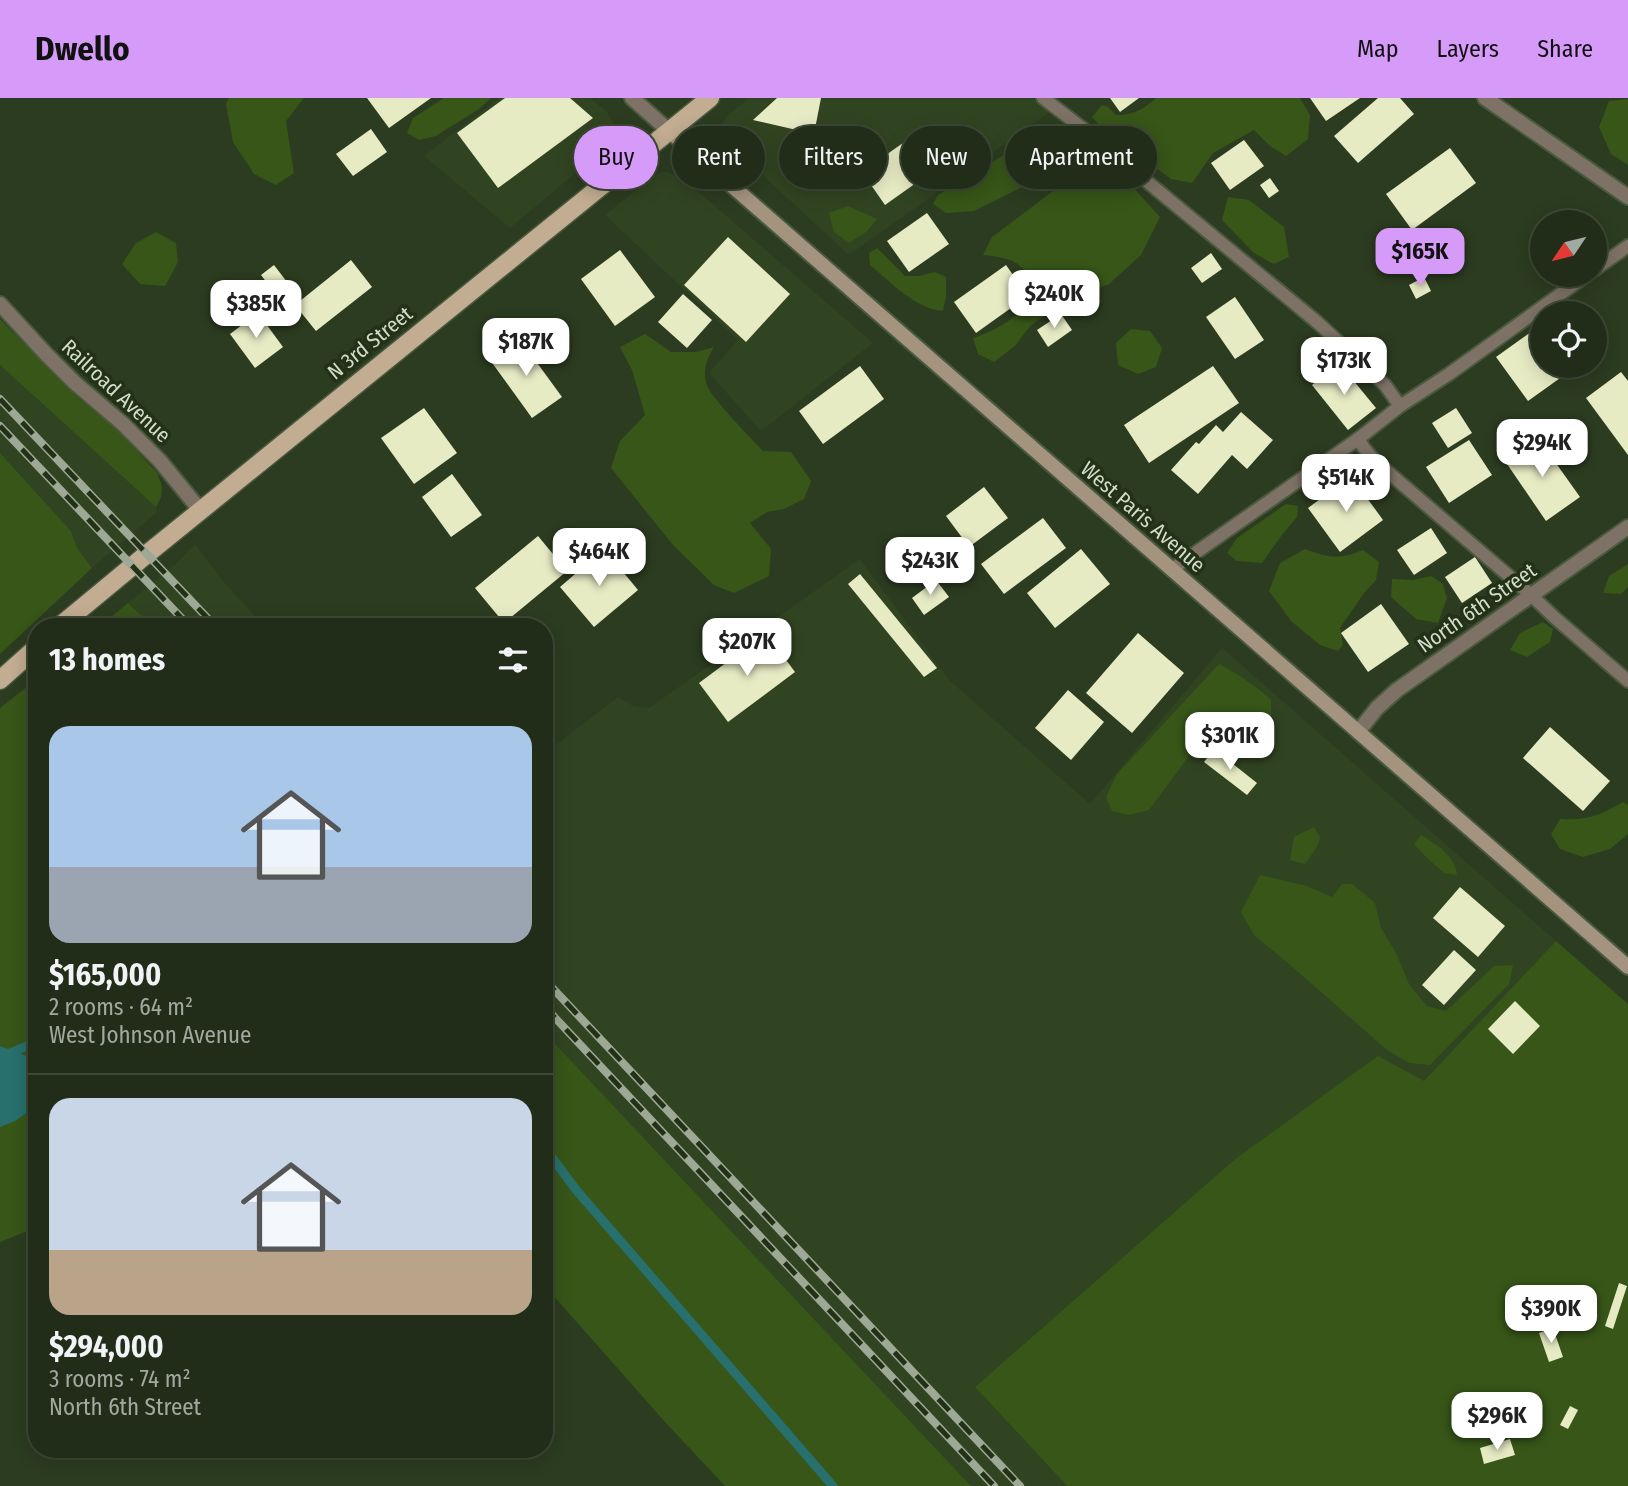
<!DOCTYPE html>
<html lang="en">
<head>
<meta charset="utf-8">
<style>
  :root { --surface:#212d18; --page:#2d3925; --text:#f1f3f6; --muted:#a2a8a2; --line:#3e4937; --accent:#d69bf9 }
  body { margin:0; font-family:"Fira Sans Condensed",sans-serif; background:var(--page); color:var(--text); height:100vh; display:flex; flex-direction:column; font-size:26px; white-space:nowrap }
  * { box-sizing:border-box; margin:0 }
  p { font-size:23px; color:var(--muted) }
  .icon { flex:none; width:38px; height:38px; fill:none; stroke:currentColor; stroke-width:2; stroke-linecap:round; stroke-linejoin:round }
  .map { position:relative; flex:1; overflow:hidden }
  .drawer { position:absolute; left:28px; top:520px; width:525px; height:840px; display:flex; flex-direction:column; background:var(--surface); border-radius:28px; box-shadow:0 4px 18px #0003,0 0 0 2px var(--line) }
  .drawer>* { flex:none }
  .hud { position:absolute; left:574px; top:28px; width:665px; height:63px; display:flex; gap:14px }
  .needle { width:46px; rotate:235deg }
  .tools { position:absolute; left:1530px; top:112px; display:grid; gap:14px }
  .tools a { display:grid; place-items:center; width:77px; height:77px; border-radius:50%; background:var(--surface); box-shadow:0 4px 18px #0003,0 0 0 2px var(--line); font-size:35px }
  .price { position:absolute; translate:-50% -60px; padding:0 16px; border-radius:14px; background:#fff; color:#222; font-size:23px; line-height:46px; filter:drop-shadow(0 2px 4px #0008) }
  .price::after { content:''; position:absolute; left:50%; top:42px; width:21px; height:16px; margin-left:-10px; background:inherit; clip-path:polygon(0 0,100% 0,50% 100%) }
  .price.current { background:var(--accent); color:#111 }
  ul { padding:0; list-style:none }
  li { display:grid; align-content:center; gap:14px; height:371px; padding:0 21px }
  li+li { border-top:2px solid var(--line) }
  li span { display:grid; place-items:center; height:217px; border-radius:21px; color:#555 }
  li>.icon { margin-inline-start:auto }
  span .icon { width:126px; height:126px; fill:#fffc; stroke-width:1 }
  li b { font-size:30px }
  h2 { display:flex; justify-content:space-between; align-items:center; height:84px; padding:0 21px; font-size:30px }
  .pill { padding:0 24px; border-radius:32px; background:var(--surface); box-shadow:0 4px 18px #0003,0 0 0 2px var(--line); font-size:24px; line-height:63px }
  .pill.current { background:var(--accent); color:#111 }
  header { display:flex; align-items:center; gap:42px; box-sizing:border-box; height:98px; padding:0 35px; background:var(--accent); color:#111 }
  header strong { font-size:33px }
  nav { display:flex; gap:38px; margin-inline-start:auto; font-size:24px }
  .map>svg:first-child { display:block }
  .built { fill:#314421 }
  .green { fill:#375618 }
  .water { fill:#28706d }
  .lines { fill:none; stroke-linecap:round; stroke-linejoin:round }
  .stream { stroke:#28706d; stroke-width:9 }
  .building { fill:#e7ebc4 }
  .service-casing { stroke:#4a593f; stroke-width:16 }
  .minor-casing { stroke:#4a593f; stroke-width:18 }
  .tertiary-casing { stroke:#4a593f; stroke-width:18 }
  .secondary-casing { stroke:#4a593f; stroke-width:18 }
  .primary-casing { stroke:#4a593f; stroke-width:21 }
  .service { stroke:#7d7265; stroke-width:12 }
  .minor { stroke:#7d7265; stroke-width:14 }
  .tertiary { stroke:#7d7265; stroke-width:14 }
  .secondary { stroke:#a4937f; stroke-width:14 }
  .primary { stroke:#c2ac92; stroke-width:18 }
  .rail-casing { stroke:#9da994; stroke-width:8 }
  .rail { stroke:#233216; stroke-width:5; stroke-dasharray:16; stroke-linecap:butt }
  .labels { text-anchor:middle; stroke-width:7; stroke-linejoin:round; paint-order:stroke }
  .street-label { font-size:21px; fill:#d3ddcc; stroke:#233216 }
</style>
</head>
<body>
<header>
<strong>Dwello</strong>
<nav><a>Map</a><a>Layers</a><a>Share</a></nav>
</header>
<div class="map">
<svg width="1628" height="1388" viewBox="0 0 1628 1388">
  <rect width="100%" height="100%" fill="#2c3c20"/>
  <g class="built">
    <polygon points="499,0 590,0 607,14 615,28 614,40 609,47 510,130 424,58"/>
    <polygon points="749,0 1032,0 1051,13 849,157 725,43 722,33 722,26 726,19"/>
    <polygon points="661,74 668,74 686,83 873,245 761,333 709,275 738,242 605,117 653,78"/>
    <polygon points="0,267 156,409 157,414 92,470 77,450 71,433 0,355"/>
    <polygon points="195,446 222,482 264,528 153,528 128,505 179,463"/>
    <polygon points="860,461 949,582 1090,706 1222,550 1556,843 1424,984 1234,1062 975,1289 1067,1388 971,1388 544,934 544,656 618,599 633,608 649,610"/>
  </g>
  <g class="green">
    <polygon points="229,0 304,0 286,23 294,75 276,87 254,76 233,44 226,6"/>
    <polygon points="444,0 491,0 479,11 436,38 419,42 407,35 413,20"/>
    <path d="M1156,0H1300L1310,17L1308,41L1286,58L1270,48L1254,32L1213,55L1192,85L1171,81L1103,31L1092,19L1102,7L1108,9L1116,17C1132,18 1144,11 1156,0Z"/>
    <polygon points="1628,1 1628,67 1611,56 1599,29 1609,3"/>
    <polygon points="1058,32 1071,38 1076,44 1074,56 1024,88 974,113 946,115 933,106 938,97 1043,33"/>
    <path d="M1082,76H1107L1131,87L1160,119L1141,157L1109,186L1074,201L1050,214L1030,228L1015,248L994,264L978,256L973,240C992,234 1015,221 1028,206C1032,202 1034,195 1037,190C1019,163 1017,161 983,157L992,139L1057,90Z"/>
    <polygon points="1228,99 1249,102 1284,129 1289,159 1274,166 1254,155 1222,122"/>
    <polygon points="848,108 877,121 866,134 849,145 834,134 829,115"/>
    <polygon points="156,134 176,145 178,164 165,188 140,186 122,166 136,145"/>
    <path d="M877,150L905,178H919L935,174L946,179V198L943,213C914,210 892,185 870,167L869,155Z"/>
    <polygon points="0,221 77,299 118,332 158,376 162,389 161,399 156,409 0,267"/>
    <polygon points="1131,231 1150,233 1162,250 1156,269 1138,276 1118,267 1116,245"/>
    <path d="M645,236L671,254H696L714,249C707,261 703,271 706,285C709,298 752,341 763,353L791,354L811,383L804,401L784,411L767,414L750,425L771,451L769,478L734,495L714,487L673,447L611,370L620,343L645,317L632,272L620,249Z"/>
    <polygon points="0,355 71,433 77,450 92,470 0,556"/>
    <polygon points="1286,406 1298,408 1297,419 1282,437 1262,465 1237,463 1227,455 1237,440"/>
    <path d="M1305,451C1330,460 1338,462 1363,452L1379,464L1376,482L1364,495L1340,530L1343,547L1338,553L1320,547L1291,523L1269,493L1280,465Z"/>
    <polygon points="1628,466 1628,489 1621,496 1603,495 1609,478"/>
    <polygon points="1431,478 1443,486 1447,500 1438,525 1416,521 1391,499 1392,481 1413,482"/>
    <polygon points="128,505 153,528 100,528"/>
    <polygon points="1543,524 1553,531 1550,544 1527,559 1510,552 1520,535"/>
    <path d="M1219,566C1238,576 1255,587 1271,602V617L1249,619L1218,630L1192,654L1149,712L1129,717L1112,713L1106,699L1117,676Z"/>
    <polygon points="37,581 37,1129 0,1144 0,610"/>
    <path d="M1623,704L1628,707V736L1610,751L1583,759L1560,751L1551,736L1560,721C1588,722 1599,718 1623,704Z"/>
    <polygon points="1314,729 1320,739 1317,749 1305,766 1290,762 1294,739"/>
    <path d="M1421,737C1436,746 1455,758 1457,777L1444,775L1427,760L1414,746Z"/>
    <polygon points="1260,777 1307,788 1332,799 1342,786 1352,786 1375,805 1381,830 1396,855 1409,886 1427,908 1446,913 1494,868 1513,867 1509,886 1430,967 1409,965 1387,952 1288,865 1254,837 1241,814"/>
    <polygon points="1556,843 1628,906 1628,1388 1067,1388 975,1289 1234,1062 1378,958 1424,983"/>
    <polygon points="544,934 971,1388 725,1388 665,1324 544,1187"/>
  </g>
  <polygon class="water" points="0,948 37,962 37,1008 15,1023 0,1029"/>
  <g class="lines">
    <g class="stream">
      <polyline points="0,959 37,944"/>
      <polyline points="544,1049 577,1093 833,1388"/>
    </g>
  </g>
  <g class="building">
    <polygon points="367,0 431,0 389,30"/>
    <polygon points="505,0 570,0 593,20 498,90 457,35"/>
    <polygon points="777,0 821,0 814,36 753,22"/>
    <polygon points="1110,0 1139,0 1120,14"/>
    <polygon points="1310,0 1360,0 1326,23"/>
    <polygon points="1378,0 1400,0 1414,16 1358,65 1334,38"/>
    <polygon points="371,31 387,54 353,78 336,56"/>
    <polygon points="917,35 940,68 885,107 862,74"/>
    <polygon points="1244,42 1264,68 1230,92 1211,65"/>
    <polygon points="1450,50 1476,85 1412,132 1386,96"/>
    <polygon points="1270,80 1279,93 1269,100 1260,87"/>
    <polygon points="927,115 949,146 909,174 887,143"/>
    <polygon points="728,139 790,196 746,244 684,187"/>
    <polygon points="620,152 655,199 615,228 581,181"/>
    <polygon points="1211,155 1222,171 1202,185 1191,170"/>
    <polygon points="351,162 372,189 316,233 295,207"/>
    <polygon points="274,167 290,188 277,198 261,177"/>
    <polygon points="1006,167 1028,198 976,235 954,204"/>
    <polygon points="1424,179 1431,193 1416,201 1409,187"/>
    <polygon points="683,196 712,222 687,250 658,224"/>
    <polygon points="1235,199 1264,242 1235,261 1206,219"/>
    <polygon points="258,215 283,249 255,270 230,236"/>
    <polygon points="1061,216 1072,232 1048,249 1037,232"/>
    <polygon points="1531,234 1542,249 1542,268 1555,268 1563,278 1528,303 1496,259"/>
    <polygon points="519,240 562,299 532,320 490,262"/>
    <polygon points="1339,265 1376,310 1348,332 1312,287"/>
    <polygon points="860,268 884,301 823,346 799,313"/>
    <polygon points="1213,268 1239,305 1149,365 1124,327"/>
    <polygon points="1621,274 1628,283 1628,357 1586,300"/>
    <polygon points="424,310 457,355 414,386 381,340"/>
    <polygon points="1456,310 1472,335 1448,350 1432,325"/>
    <polygon points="1241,314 1273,342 1247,371 1232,357 1198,396 1171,372 1196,344 1199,346 1216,327 1223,334"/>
    <polygon points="1538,340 1580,399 1546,423 1505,363"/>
    <polygon points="1469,342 1492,377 1449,405 1426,369"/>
    <polygon points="452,376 482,417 451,439 422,399"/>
    <polygon points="1351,378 1383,422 1340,454 1308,410"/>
    <polygon points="984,389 1008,420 969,449 946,418"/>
    <polygon points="1043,420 1066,450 1004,496 981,466"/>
    <polygon points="1431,430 1447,455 1414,477 1397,452"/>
    <polygon points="538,438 567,473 504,525 475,490"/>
    <polygon points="604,451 638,492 594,529 560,489"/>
    <polygon points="1081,451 1110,486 1055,530 1027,495"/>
    <polygon points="1475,459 1492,485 1462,505 1445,479"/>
    <polygon points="860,476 937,570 924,579 848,486"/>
    <polygon points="936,482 949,499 924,517 912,500"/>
    <polygon points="1381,506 1409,546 1368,574 1341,535"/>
    <polygon points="766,535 795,574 728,624 699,585"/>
    <polygon points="1138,535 1184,575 1132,635 1086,595"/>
    <polygon points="1068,592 1104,624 1071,662 1035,630"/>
    <polygon points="1550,629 1610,683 1583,713 1523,660"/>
    <polygon points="1214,651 1257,685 1247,697 1204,664"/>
    <polygon points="1460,789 1505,828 1478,859 1433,820"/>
    <polygon points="1454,852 1476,872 1444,907 1422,887"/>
    <polygon points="1515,903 1540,928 1513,956 1488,931"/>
    <polygon points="1619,1185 1627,1188 1613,1231 1605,1228"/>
    <polygon points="1559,1188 1586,1188 1586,1225 1559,1226"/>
    <polygon points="1553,1230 1563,1259 1549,1264 1539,1235"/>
    <polygon points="1570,1308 1578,1312 1568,1331 1560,1327"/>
    <polygon points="1510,1341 1515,1357 1484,1366 1480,1350"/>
  </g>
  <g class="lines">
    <defs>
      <g id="service">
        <polyline points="1043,0 1081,29 1317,224 1385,287 1400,308"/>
        <polyline points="1594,172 1628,148"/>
        <polyline points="1358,341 1364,350 1374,362 1531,497 1554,519 1628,583"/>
        <polyline points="1171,472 1358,341 1400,308 1449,276 1587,177"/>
      </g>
      <g id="minor">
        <polyline points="1485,0 1628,99"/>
        <polyline points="0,206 46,256 75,285 123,326 160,363 200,412"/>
        <polyline points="1358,634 1377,610 1397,592 1628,429"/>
      </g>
      <polyline id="tertiary" points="632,0 669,33"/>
      <polyline id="secondary" points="669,33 1628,869"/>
      <g id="primary">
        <polyline points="60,528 147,456 710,0"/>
        <polyline points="0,582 37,549"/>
      </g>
    </defs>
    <use href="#service" class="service-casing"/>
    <use href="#minor" class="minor-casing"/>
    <use href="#tertiary" class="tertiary-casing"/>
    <use href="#secondary" class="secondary-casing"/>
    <use href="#primary" class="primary-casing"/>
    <use href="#service" class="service"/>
    <use href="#minor" class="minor"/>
    <use href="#tertiary" class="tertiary"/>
    <use href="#secondary" class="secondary"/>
    <use href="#primary" class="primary"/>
    <defs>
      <g id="rail">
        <polyline points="0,301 215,528"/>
        <polyline points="0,328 189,528"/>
        <polyline points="544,881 1020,1388"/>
        <polyline points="544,908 994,1388"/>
      </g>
    </defs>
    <use href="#rail" class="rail-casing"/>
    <use href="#rail" class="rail"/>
  </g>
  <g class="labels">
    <g class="street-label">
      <text transform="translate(370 245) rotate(-39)" y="7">N 3rd Street</text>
      <text transform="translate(116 293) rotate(43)" y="7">Railroad Avenue</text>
      <text transform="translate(1143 419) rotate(41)" y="7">West Paris Avenue</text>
      <text transform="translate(1477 510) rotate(-35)" y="7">North 6th Street</text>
    </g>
  </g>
</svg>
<div class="tools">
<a><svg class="needle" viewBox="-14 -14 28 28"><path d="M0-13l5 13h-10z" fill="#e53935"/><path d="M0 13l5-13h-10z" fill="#a2a8a2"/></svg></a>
<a><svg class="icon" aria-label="locate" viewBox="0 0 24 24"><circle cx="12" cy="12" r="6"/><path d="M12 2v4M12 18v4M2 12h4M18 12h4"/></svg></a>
</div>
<b class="price current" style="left:1420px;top:190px">$165K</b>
<b class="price" style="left:1054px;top:232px">$240K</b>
<b class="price" style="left:256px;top:242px">$385K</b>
<b class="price" style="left:526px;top:280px">$187K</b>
<b class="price" style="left:1344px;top:299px">$173K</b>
<b class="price" style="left:1542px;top:381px">$294K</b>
<b class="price" style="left:1346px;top:416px">$514K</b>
<b class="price" style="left:599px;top:490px">$464K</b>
<b class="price" style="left:930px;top:499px">$243K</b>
<b class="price" style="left:747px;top:580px">$207K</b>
<b class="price" style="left:1230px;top:674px">$301K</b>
<b class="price" style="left:1551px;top:1247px">$390K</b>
<b class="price" style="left:1497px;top:1354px">$296K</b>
<div class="hud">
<a class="pill current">Buy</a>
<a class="pill">Rent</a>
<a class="pill">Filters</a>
<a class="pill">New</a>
<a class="pill">Apartment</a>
</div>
<section class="drawer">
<h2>13 homes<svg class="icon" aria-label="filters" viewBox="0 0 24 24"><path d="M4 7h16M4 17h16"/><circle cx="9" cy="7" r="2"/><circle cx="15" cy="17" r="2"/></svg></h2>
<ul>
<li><span style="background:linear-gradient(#a9c7e8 65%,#9aa5b1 0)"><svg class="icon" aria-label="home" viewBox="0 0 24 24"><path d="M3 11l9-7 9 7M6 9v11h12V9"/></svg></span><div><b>$165,000</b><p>2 rooms · 64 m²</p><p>West Johnson Avenue</p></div></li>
<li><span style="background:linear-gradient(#c9d6e8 70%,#b9a48a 0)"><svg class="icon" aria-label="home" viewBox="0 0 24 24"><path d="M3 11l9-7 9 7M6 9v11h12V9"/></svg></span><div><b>$294,000</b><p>3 rooms · 74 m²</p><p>North 6th Street</p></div></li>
</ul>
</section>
</div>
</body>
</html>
